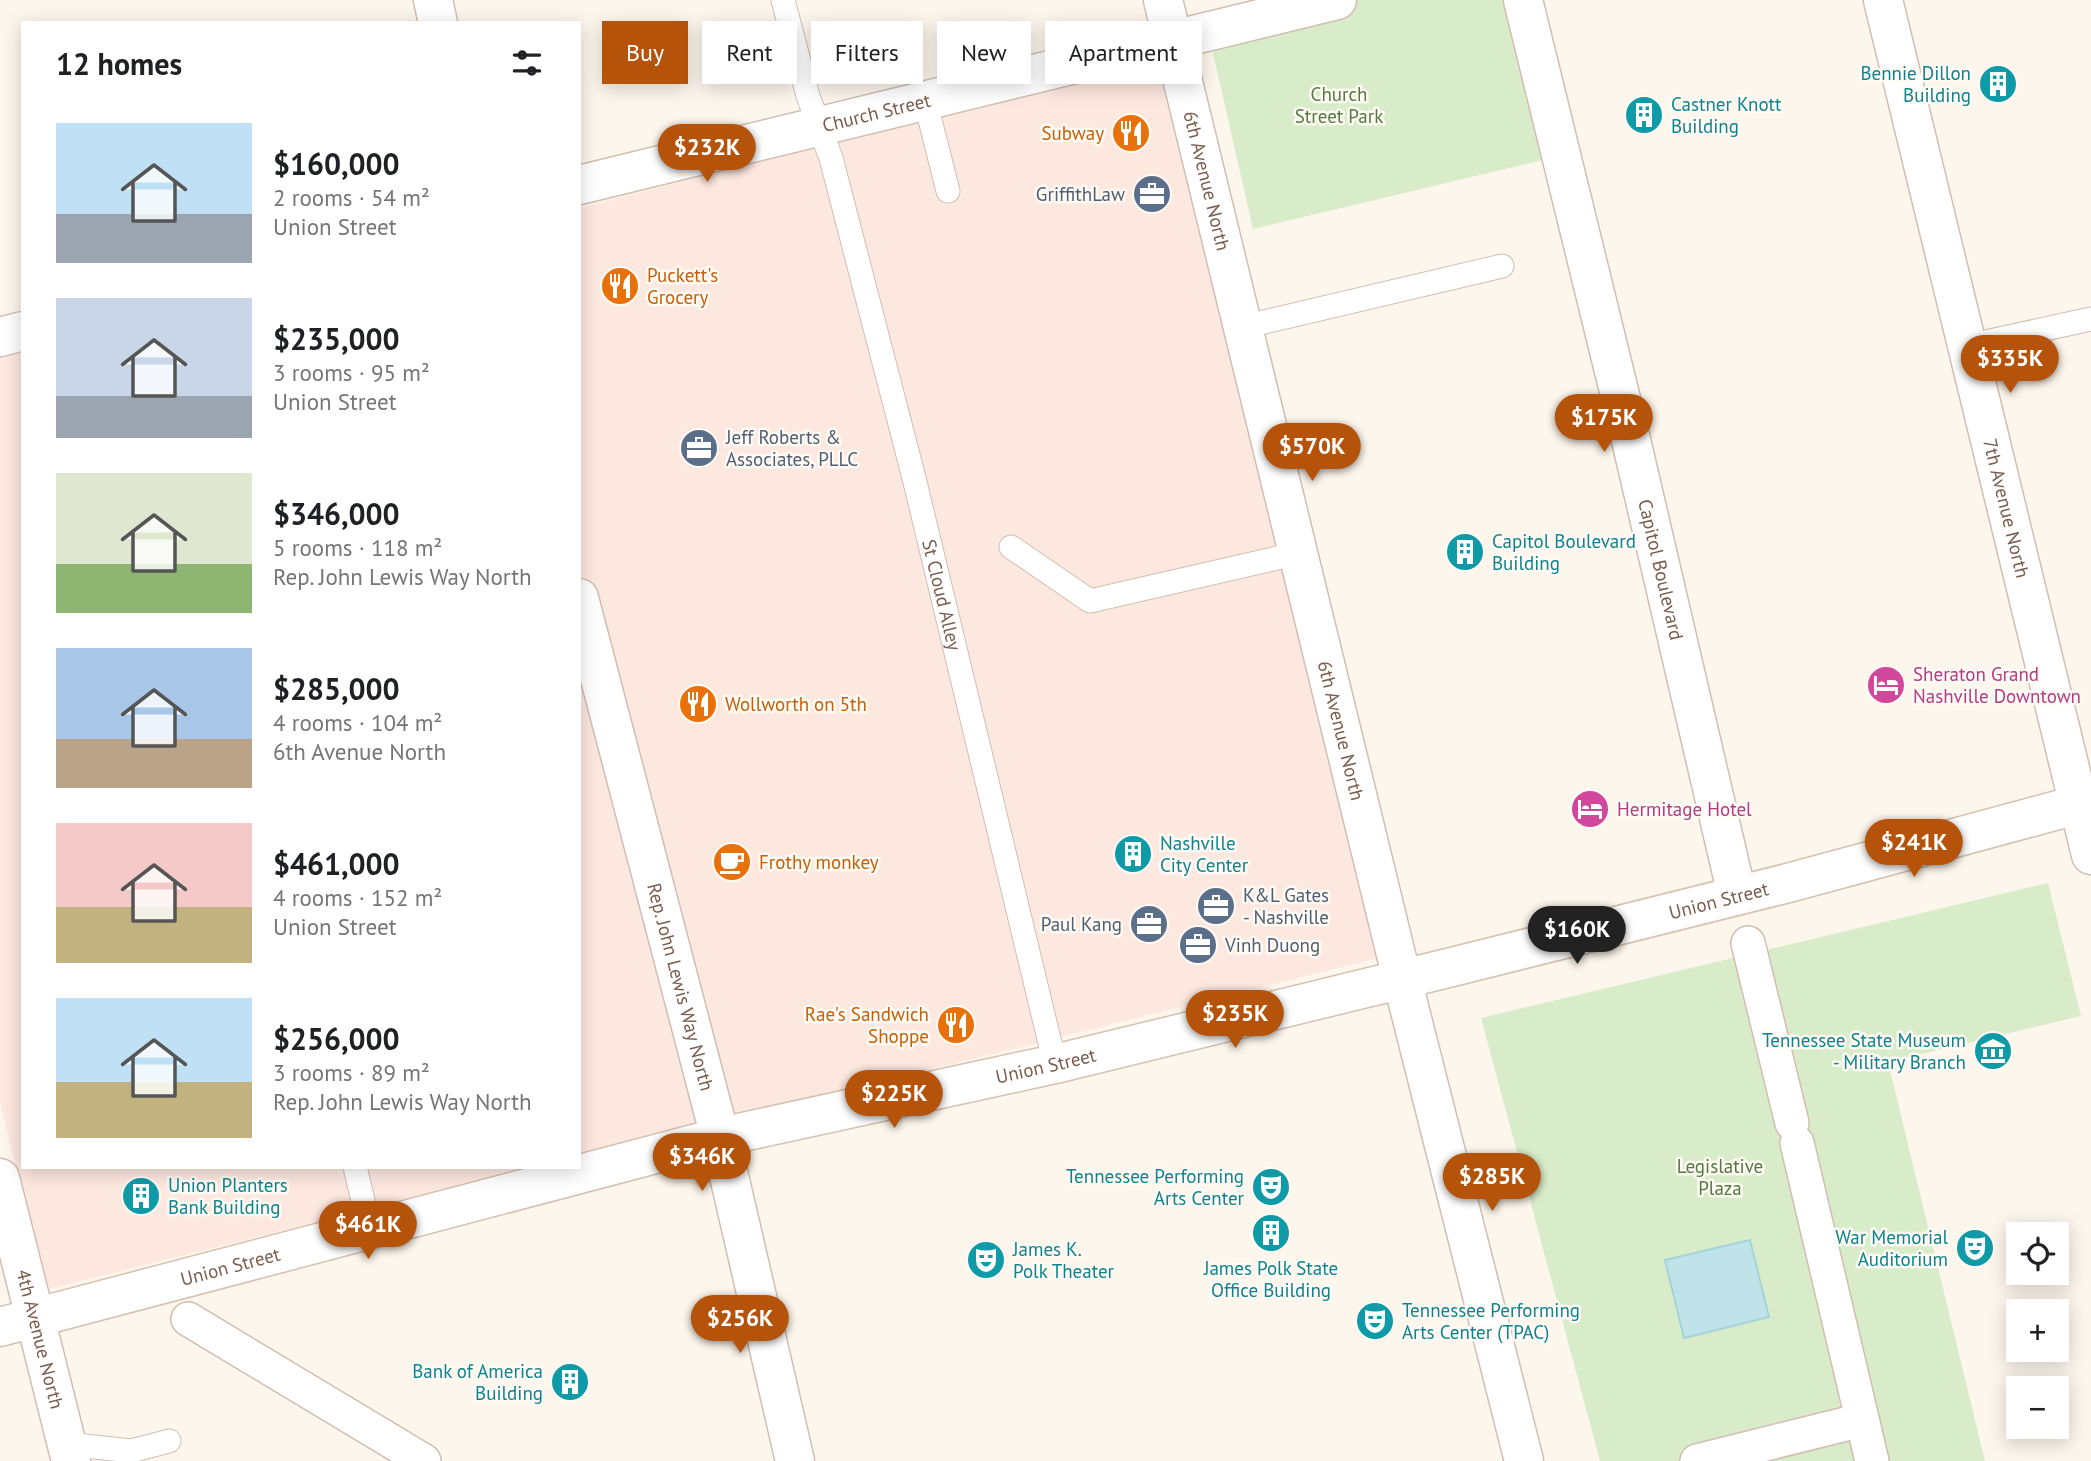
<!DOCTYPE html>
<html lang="en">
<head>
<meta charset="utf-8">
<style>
  :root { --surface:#fff; --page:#f2f2f2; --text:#202124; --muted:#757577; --accent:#b45309 }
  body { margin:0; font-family:"PT Sans",sans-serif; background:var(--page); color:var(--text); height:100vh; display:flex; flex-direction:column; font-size:26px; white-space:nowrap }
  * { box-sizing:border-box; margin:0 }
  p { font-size:23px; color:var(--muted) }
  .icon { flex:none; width:38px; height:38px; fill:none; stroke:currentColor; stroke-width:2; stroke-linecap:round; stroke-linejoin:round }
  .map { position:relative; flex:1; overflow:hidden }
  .details { position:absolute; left:21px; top:21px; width:560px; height:1148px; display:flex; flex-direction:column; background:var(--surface); border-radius:0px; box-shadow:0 4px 18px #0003 }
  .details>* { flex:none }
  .top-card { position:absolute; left:602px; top:21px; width:665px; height:63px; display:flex; gap:14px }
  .buttons { position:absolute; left:2006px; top:1222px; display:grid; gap:14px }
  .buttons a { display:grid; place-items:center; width:63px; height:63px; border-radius:0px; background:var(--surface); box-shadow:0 4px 18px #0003; font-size:35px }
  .price { position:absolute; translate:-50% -60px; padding:0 16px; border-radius:24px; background:var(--accent); color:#fff; font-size:23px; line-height:46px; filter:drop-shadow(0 2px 4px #0008) }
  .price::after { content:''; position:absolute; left:50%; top:42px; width:21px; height:16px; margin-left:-10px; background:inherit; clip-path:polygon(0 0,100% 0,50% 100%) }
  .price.current { background:#222; color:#fff }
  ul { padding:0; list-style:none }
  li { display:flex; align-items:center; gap:21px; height:175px; padding:0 35px }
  li span { display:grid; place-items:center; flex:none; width:196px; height:140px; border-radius:0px; color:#555 }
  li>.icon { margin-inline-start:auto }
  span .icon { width:84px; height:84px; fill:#fffc; stroke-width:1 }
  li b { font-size:30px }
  h2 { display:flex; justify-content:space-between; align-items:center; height:84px; padding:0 35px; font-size:30px }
  .chip { padding:0 24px; border-radius:0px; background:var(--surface); box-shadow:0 4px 18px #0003; font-size:24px; line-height:63px }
  .chip.current { background:var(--accent); color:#fff }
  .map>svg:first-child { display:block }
  .commercial { fill:#fde8e0 }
  .green { fill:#d8ecc9 }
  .water { fill:#bfe3e8; stroke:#a5d3da; stroke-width:2 }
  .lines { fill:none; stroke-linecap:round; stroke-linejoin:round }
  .service-casing { stroke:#d1beb0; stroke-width:25 }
  .pedestrian-casing { stroke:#d1beb0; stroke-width:36 }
  .minor-casing { stroke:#d1beb0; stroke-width:41 }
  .tertiary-casing { stroke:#d1beb0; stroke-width:41 }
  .secondary-casing { stroke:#d6c0b0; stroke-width:41 }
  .service { stroke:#fff; stroke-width:23 }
  .pedestrian { stroke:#fff; stroke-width:33 }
  .minor { stroke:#fff; stroke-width:38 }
  .tertiary { stroke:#fff; stroke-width:38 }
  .secondary { stroke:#fff; stroke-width:38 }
  .labels { text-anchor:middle; stroke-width:5; stroke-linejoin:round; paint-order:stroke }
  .culture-label { font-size:19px; fill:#0d838f; stroke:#fffaf3; text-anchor:start }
  .park-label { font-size:19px; fill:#537a41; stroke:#fffaf3 }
  .street-label { font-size:19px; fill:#7a5c4d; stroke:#fffaf3 }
  .food-label { font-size:19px; fill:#c56008; stroke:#fffaf3; text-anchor:start }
  .service-label { font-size:19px; fill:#4e5e75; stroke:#fffaf3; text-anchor:start }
  .hotel-label { font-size:19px; fill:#b23c85; stroke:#fffaf3; text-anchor:start }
</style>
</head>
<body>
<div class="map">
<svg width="2091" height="1461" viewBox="0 0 2091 1461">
  <rect width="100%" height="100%" fill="#fdf6ec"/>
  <g class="commercial">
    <polygon points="1157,60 1378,958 579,1157 579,208"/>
    <polygon points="23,351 23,1167 537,1167 45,1290 0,1102 0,357"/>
  </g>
  <g class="green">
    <polygon points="1337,0 1523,0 1560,156 1253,229 1208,31"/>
    <polygon points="2048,883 2081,1016 1888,1062 1985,1461 1600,1461 1481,1018"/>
  </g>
  <polygon class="water" points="1750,1240 1769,1317 1684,1338 1665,1260"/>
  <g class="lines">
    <defs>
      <g id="service">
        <path id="s1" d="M783,0L808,96L831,158L914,478L1055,1064"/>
        <polyline points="925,100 948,191"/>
        <polyline points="1243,327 1502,266"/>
        <polyline points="1967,346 2091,319"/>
        <polyline points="1011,547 1090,601 1299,553"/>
        <polyline points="355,1167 370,1230"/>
        <polyline points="67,1444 131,1451 169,1441"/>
      </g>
      <g id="pedestrian">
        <polyline points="1748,943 1792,1123"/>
        <polyline points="1797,1143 1872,1461"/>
        <polyline points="188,1319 424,1461"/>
        <polyline points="1697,1461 1862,1420"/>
      </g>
      <g id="minor">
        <path id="s2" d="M1163,0L1402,979L1524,1461"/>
        <path id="s3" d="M1523,0L1631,440L1737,895"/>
        <path id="s4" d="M1883,0L2091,855"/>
        <path id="s5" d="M579,185L1337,0"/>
        <polyline points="0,337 23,331"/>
      </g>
      <g id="tertiary">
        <polyline points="433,0 438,23"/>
        <path id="s6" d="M579,598L720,1137L795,1461"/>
        <path id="s7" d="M0,1178L71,1461"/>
      </g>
      <g id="secondary">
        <path id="s8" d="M0,1327L720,1137L1055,1064L1448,968L1788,883L2091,801"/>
      </g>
    </defs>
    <use href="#service" class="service-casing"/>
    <use href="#pedestrian" class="pedestrian-casing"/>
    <use href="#minor" class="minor-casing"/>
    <use href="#tertiary" class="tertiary-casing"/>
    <use href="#secondary" class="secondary-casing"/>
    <use href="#service" class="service"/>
    <use href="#pedestrian" class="pedestrian"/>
    <use href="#minor" class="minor"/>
    <use href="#tertiary" class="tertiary"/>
    <use href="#secondary" class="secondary"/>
  </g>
  <defs>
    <symbol id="building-disc" viewBox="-11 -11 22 22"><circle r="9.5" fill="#0f9aa8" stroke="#fffaf3"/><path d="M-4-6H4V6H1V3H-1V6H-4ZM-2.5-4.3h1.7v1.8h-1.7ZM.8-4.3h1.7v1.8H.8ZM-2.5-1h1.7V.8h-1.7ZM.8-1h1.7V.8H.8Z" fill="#fff"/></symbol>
    <symbol id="restaurant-disc" viewBox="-11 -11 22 22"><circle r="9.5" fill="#e8710a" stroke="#fffaf3"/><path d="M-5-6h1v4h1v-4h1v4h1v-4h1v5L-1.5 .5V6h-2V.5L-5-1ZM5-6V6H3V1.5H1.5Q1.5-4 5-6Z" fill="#fff"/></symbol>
    <symbol id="office-disc" viewBox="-11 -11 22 22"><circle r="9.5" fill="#5c6f8a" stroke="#fffaf3"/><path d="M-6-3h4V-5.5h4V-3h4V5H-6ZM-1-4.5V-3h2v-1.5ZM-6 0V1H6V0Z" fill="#fff"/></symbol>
    <symbol id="hotel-disc" viewBox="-11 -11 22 22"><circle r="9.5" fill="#d1479c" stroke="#fffaf3"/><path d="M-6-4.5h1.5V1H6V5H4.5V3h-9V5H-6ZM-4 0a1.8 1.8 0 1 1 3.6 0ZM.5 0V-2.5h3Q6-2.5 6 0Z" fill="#fff"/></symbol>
    <symbol id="cafe-disc" viewBox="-11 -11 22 22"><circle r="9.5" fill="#e8710a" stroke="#fffaf3"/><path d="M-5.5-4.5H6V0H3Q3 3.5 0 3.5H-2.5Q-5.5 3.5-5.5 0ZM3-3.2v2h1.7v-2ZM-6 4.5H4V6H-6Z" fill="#fff"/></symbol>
    <symbol id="museum-disc" viewBox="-11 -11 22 22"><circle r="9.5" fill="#0f9aa8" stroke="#fffaf3"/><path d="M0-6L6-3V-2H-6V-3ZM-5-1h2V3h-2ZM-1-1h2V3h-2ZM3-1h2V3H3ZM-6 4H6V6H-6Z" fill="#fff"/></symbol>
    <symbol id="theatre-disc" viewBox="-11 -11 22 22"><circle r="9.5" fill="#0f9aa8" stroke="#fffaf3"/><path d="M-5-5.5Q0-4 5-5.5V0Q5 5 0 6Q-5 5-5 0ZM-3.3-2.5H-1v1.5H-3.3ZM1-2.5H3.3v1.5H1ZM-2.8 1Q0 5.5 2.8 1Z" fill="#fff"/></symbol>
  </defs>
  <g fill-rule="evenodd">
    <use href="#building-disc" x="1976" y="62" width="44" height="44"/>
    <use href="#building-disc" x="1622" y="93" width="44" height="44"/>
    <use href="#restaurant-disc" x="1109" y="111" width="44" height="44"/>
    <use href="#office-disc" x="1130" y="172" width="44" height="44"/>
    <use href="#restaurant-disc" x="598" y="264" width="44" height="44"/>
    <use href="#office-disc" x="677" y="426" width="44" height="44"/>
    <use href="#building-disc" x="1443" y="530" width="44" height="44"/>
    <use href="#hotel-disc" x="1864" y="663" width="44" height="44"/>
    <use href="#restaurant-disc" x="676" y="682" width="44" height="44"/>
    <use href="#hotel-disc" x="1568" y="787" width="44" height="44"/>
    <use href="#building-disc" x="1111" y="832" width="44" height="44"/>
    <use href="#cafe-disc" x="710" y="840" width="44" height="44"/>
    <use href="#office-disc" x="1194" y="884" width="44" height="44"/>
    <use href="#office-disc" x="1127" y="902" width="44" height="44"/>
    <use href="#office-disc" x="1176" y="923" width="44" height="44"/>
    <use href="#restaurant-disc" x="934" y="1003" width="44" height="44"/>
    <use href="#museum-disc" x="1971" y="1029" width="44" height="44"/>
    <use href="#theatre-disc" x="1249" y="1165" width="44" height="44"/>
    <use href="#building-disc" x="119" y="1174" width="44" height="44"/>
    <use href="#building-disc" x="1249" y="1211" width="44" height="44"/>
    <use href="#theatre-disc" x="1953" y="1226" width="44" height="44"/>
    <use href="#theatre-disc" x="964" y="1238" width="44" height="44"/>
    <use href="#theatre-disc" x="1353" y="1299" width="44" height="44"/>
    <use href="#building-disc" x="548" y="1360" width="44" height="44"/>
  </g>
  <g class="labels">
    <g class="culture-label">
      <text x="1971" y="80" text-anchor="end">Bennie Dillon<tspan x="1971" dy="22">Building</tspan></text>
      <text x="1671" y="111">Castner Knott<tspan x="1671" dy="22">Building</tspan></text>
      <text x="1492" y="548">Capitol Boulevard<tspan x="1492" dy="22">Building</tspan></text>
      <text x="1160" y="850">Nashville<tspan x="1160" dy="22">City Center</tspan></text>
      <text x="1966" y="1047" text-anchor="end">Tennessee State Museum<tspan x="1966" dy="22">- Military Branch</tspan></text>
      <text x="1244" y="1183" text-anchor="end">Tennessee Performing<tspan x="1244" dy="22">Arts Center</tspan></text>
      <text x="168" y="1192">Union Planters<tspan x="168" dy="22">Bank Building</tspan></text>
      <text x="1948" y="1244" text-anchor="end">War Memorial<tspan x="1948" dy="22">Auditorium</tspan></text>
      <text x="1013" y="1256">James K.<tspan x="1013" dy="22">Polk Theater</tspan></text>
      <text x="1271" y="1275" text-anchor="middle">James Polk State<tspan x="1271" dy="22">Office Building</tspan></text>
      <text x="1402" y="1317">Tennessee Performing<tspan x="1402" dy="22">Arts Center (TPAC)</tspan></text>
      <text x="543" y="1378" text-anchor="end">Bank of America<tspan x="543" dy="22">Building</tspan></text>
    </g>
    <g class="park-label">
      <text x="1339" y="101">Church<tspan x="1339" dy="22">Street Park</tspan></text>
      <text x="1720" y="1173">Legislative<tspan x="1720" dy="22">Plaza</tspan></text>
    </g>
    <g class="street-label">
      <text dy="7" stroke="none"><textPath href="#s5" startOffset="306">Church Street</textPath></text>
      <text dy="7" stroke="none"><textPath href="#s2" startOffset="186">6th Avenue North</textPath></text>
      <text dy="7" stroke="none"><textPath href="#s4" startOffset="523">7th Avenue North</textPath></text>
      <text dy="7" stroke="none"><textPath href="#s3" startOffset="586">Capitol Boulevard</textPath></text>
      <text dy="7" stroke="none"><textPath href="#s1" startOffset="616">St Cloud Alley</textPath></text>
      <text dy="7" stroke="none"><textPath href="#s2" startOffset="752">6th Avenue North</textPath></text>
      <text dy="7" stroke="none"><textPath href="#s8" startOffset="1771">Union Street</textPath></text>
      <text dy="7" stroke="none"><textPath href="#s6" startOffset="402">Rep. John Lewis Way North</textPath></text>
      <text dy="7" stroke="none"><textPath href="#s8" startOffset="1078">Union Street</textPath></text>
      <text dy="7" stroke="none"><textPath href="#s8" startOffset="238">Union Street</textPath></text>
      <text dy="7" stroke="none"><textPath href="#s7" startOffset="166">4th Avenue North</textPath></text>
    </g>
    <g class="food-label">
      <text x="1104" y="140" text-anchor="end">Subway</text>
      <text x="647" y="282">Puckett's<tspan x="647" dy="22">Grocery</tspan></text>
      <text x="725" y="711">Wollworth on 5th</text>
      <text x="759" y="869">Frothy monkey</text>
      <text x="929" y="1021" text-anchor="end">Rae's Sandwich<tspan x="929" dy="22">Shoppe</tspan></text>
    </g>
    <g class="service-label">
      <text x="1125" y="201" text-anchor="end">GriffithLaw</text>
      <text x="726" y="444">Jeff Roberts &amp;<tspan x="726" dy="22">Associates, PLLC</tspan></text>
      <text x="1243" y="902">K&amp;L Gates<tspan x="1243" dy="22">- Nashville</tspan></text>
      <text x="1122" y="931" text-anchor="end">Paul Kang</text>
      <text x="1225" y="952">Vinh Duong</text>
    </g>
    <g class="hotel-label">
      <text x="1913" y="681">Sheraton Grand<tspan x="1913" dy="22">Nashville Downtown</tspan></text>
      <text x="1617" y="816">Hermitage Hotel</text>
    </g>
  </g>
</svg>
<div class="buttons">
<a><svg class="icon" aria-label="locate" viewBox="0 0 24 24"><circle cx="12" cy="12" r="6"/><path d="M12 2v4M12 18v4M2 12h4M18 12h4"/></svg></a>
<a>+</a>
<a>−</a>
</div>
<b class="price" style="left:707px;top:184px">$232K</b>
<b class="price" style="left:2010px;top:395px">$335K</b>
<b class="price" style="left:1604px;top:454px">$175K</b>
<b class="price" style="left:1312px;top:483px">$570K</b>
<b class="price" style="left:1914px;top:879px">$241K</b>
<b class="price current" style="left:1577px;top:966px">$160K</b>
<b class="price" style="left:1235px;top:1050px">$235K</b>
<b class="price" style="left:894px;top:1130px">$225K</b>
<b class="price" style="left:702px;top:1193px">$346K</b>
<b class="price" style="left:1492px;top:1213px">$285K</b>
<b class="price" style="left:368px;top:1261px">$461K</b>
<b class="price" style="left:740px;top:1355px">$256K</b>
<div class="top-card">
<a class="chip current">Buy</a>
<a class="chip">Rent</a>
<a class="chip">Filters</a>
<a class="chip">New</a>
<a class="chip">Apartment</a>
</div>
<section class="details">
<h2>12 homes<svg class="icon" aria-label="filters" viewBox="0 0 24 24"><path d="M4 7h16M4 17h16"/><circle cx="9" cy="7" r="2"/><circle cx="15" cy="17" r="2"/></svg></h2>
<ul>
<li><span style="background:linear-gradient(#bfe0f5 65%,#9aa5b1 0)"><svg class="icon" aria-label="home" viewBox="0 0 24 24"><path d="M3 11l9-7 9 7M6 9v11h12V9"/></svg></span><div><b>$160,000</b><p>2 rooms · 54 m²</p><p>Union Street</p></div></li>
<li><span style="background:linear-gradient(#c9d6e8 70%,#9aa5b1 0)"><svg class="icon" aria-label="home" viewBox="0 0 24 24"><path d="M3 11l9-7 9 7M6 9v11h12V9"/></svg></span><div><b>$235,000</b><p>3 rooms · 95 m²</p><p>Union Street</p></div></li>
<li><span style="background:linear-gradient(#dfe7d0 65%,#8fb573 0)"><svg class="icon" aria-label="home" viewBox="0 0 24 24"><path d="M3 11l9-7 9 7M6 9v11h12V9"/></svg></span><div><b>$346,000</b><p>5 rooms · 118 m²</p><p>Rep. John Lewis Way North</p></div></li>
<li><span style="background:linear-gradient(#a9c7e8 65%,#b9a48a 0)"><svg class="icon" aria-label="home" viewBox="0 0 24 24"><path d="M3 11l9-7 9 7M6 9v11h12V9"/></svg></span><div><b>$285,000</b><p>4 rooms · 104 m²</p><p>6th Avenue North</p></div></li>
<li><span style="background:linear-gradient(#f6c9c9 60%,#c2b280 0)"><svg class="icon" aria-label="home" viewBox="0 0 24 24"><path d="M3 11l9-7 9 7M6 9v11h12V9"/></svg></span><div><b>$461,000</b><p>4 rooms · 152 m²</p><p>Union Street</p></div></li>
<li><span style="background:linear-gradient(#bfe0f5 60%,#c2b280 0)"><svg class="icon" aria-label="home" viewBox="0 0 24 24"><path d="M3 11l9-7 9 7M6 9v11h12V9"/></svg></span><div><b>$256,000</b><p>3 rooms · 89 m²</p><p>Rep. John Lewis Way North</p></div></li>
</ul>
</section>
</div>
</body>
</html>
